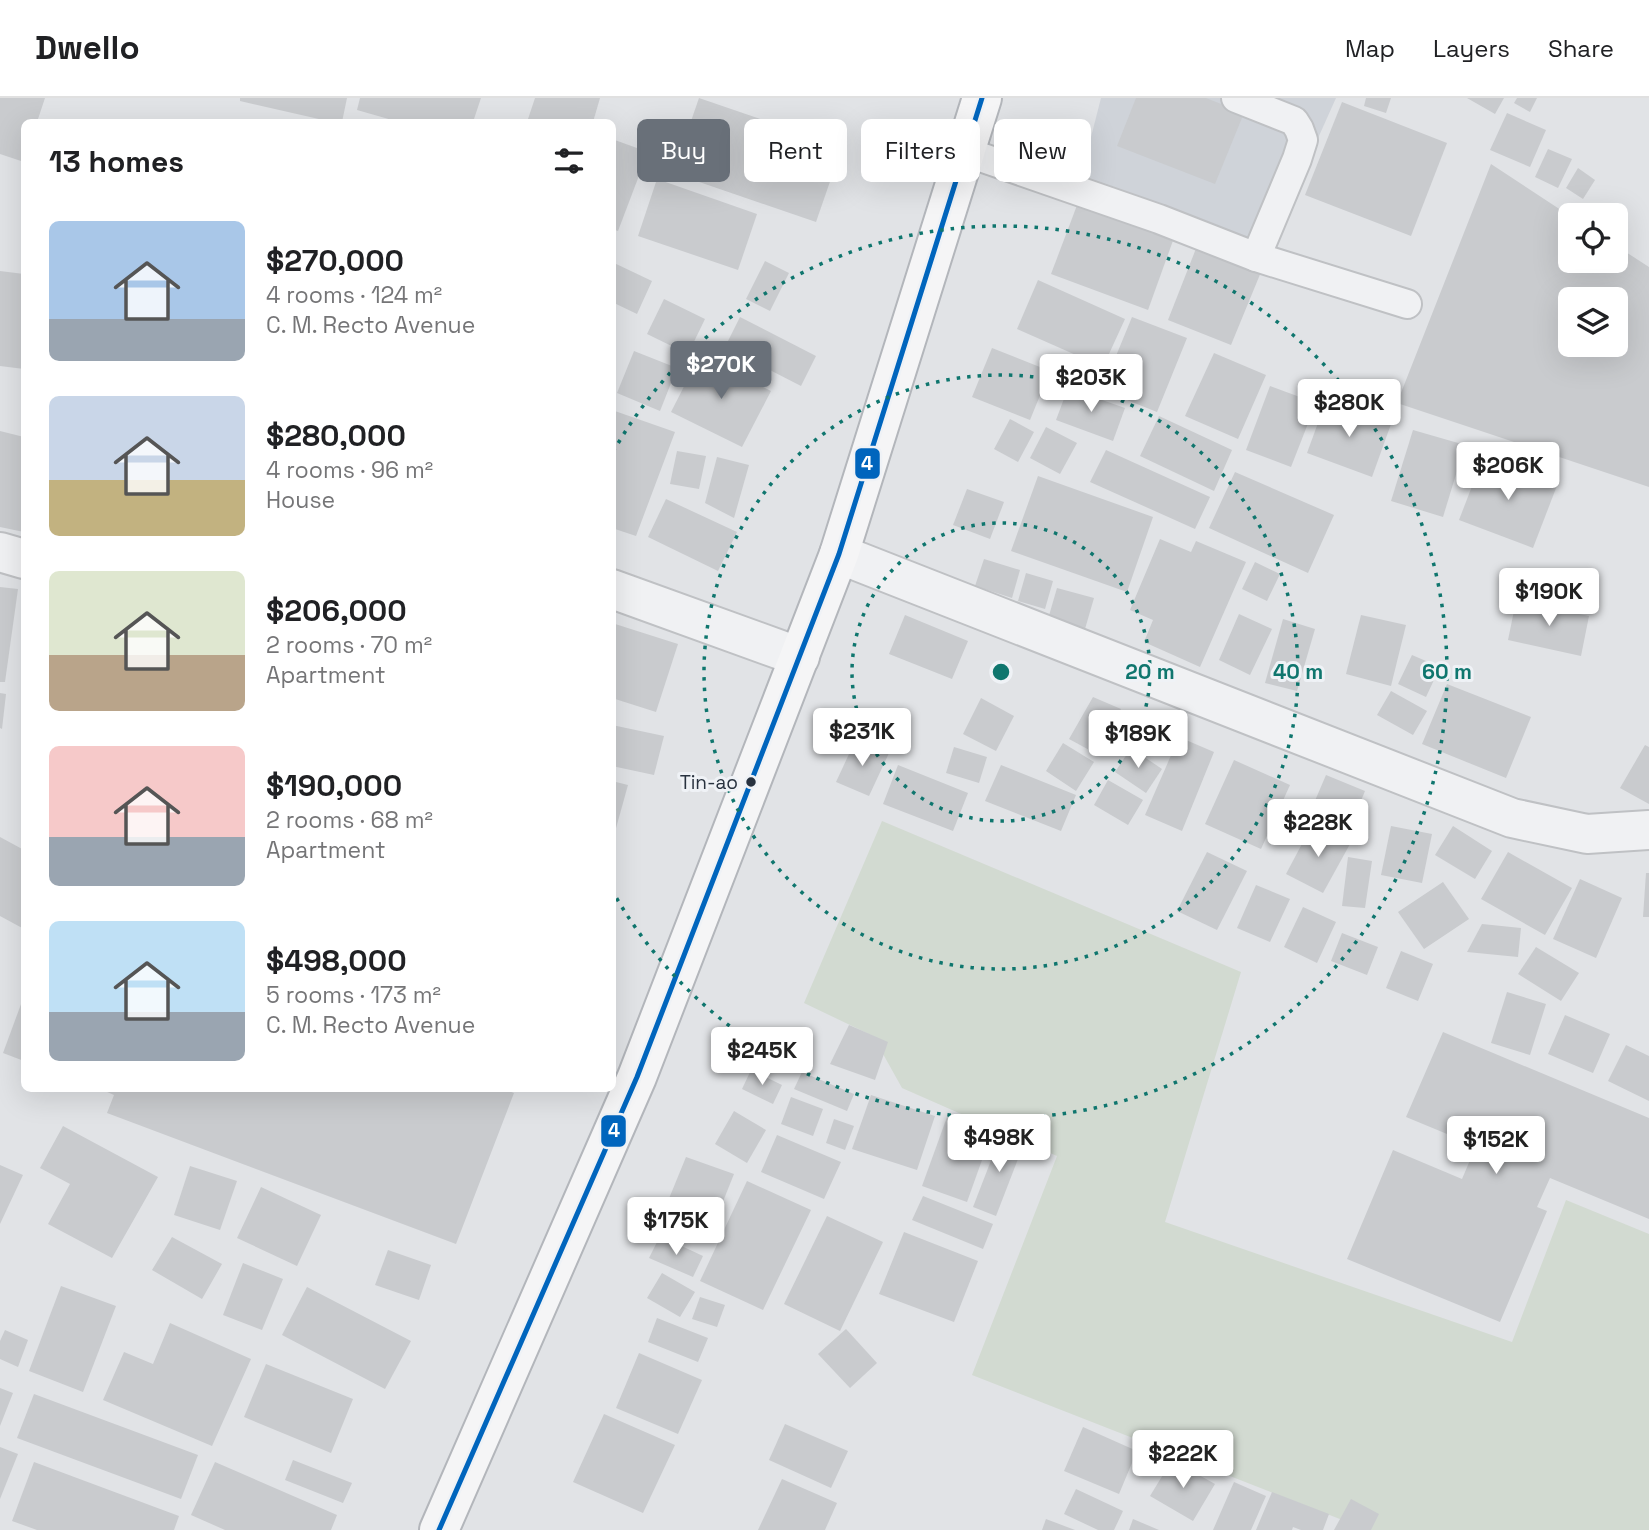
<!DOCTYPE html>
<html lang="en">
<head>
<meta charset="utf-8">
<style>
  :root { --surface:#fff; --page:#f6f6f6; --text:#202124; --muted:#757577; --line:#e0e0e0; --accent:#697079 }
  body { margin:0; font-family:"Space Grotesk",sans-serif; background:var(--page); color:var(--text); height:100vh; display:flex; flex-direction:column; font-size:26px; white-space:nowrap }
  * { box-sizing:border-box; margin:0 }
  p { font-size:23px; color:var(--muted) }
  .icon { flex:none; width:38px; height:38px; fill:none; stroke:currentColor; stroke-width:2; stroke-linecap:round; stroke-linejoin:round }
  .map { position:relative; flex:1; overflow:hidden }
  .sheet { position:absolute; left:21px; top:21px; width:595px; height:973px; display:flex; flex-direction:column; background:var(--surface); border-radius:10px; box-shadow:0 7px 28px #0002 }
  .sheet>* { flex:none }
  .guide { position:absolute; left:637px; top:21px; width:665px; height:63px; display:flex; gap:14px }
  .buttons { position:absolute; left:1558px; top:105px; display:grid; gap:14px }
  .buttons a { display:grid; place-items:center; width:70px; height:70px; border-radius:10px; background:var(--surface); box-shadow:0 7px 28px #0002; font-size:35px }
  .price { position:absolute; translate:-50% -60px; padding:0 16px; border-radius:7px; background:#fff; color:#222; font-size:23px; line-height:46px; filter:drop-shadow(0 2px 4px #0008) }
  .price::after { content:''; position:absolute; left:50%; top:42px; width:21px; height:16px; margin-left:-10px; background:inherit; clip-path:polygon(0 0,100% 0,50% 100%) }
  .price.current { background:var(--accent); color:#fff }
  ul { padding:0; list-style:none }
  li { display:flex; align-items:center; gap:21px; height:175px; padding:0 28px }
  li span { display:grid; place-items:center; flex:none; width:196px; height:140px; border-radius:10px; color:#555 }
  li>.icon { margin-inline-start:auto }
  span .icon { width:84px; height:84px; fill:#fffc; stroke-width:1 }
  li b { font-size:30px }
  h2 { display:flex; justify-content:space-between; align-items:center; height:84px; padding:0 28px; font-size:30px }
  .chip { padding:0 24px; border-radius:10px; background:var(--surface); box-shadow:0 7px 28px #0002; font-size:24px; line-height:63px }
  .chip.current { background:var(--accent); color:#fff }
  header { display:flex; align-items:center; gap:42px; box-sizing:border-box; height:98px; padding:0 35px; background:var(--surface); border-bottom:2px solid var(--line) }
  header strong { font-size:33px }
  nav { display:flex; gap:38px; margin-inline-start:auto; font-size:24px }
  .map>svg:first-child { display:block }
  .built { fill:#cfd3d9 }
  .green { fill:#d2dad1 }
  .building { fill:#c9cbce; fill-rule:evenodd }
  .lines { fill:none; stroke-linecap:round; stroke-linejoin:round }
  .lane-casing { stroke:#bfc1c4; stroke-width:32 }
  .street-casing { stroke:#bfc1c4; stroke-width:42 }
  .highway-casing { stroke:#b3b6bb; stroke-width:42 }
  .lane { stroke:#f0f1f3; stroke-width:28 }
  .street { stroke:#f0f1f3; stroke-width:38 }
  .highway { stroke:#f5f5f6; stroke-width:38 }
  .bus-1-casing { stroke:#eff2f6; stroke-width:10 }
  .bus-1 { stroke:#0065bd; stroke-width:5 }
  .ring { fill:none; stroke:#0f766e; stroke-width:3.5; stroke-dasharray:3.5 7 }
  .bus-dot { fill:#28323f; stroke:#eff2f6; stroke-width:2.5 }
  .labels { text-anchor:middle; stroke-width:6; stroke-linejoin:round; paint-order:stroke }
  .bus-label { font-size:19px; fill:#28323f; stroke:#eff2f6; text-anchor:end }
  .centre { fill:#0f766e; stroke:#eff2f6; stroke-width:3.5 }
  .ring-label { font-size:21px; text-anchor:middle; font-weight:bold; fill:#0f766e; stroke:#eff2f6; stroke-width:6; stroke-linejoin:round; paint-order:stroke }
  .line-badge { stroke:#eff2f6; stroke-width:2.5 }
  .badge-label { font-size:19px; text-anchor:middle; font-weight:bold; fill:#fff }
</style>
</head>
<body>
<header>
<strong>Dwello</strong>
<nav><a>Map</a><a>Layers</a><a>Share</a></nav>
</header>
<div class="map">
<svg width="1649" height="1432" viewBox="0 0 1649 1432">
  <rect width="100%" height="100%" fill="#e1e3e6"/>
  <polygon class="built" points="1101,0 1336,0 1267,154 1081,78"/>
  <polygon class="green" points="882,723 1241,874 1165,1124 1512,1244 1566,1102 1649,1136 1649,1432 1368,1432 972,1277 1057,1058 902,990 873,938 804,905"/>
  <g class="building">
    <polygon points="0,0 45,0 37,24 24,24 24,64 0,56"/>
    <polygon points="240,0 347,0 342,24 332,24 240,3"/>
    <polygon points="360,0 481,0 473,24 399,24 357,12"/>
    <polygon points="535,0 600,0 593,24 539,24 528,21"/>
    <polygon points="699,0 842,49 816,124 673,75"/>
    <polygon points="1136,0 1206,0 1244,15 1215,86 1117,48"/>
    <polygon points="1366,0 1391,0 1386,15 1364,8"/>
    <polygon points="1467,0 1504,0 1495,16"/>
    <polygon points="1517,0 1537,0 1530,14 1514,5"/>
    <polygon points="1342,4 1447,45 1411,138 1305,97"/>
    <polygon points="1507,15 1546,32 1530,69 1490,52"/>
    <polygon points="612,41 648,54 618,133 612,131"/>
    <polygon points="1548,51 1572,61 1558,90 1535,79"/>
    <path d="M1491,66L1570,118V163H1615V147L1649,169V389L1397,305ZM1570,201H1615V247H1570Z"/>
    <polygon points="1578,70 1595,82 1583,101 1566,90"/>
    <polygon points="657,81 757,116 738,172 638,138"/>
    <polygon points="1079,102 1175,137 1148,212 1051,176"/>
    <polygon points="1197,148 1261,174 1231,247 1168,222"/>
    <polygon points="765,163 789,175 770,213 746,201"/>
    <polygon points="612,164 652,183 637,216 612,204"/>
    <polygon points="0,173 24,176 24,271 0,268"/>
    <polygon points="1038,182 1125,221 1103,269 1017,231"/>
    <polygon points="664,201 705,221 688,256 647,236"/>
    <polygon points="740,219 816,258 801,288 725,249"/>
    <polygon points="1132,219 1187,240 1157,314 1102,292"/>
    <polygon points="992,250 1050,273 1030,322 972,299"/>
    <polygon points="634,253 677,270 660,313 617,295"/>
    <polygon points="1214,255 1266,277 1238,341 1185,318"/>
    <polygon points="700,257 771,293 742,349 671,314"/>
    <polygon points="1270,288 1316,305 1291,369 1246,352"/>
    <polygon points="1068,290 1125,310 1113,343 1056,322"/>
    <polygon points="1326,303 1391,326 1372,379 1307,355"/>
    <polygon points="612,312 675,334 636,438 612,430"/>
    <polygon points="1159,318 1232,352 1214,393 1140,358"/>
    <polygon points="1010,321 1034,334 1018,364 994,351"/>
    <polygon points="1046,329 1077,345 1060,376 1030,360"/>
    <polygon points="1413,332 1465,347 1443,419 1391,403"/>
    <polygon points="0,333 24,339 24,434 0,429"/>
    <polygon points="1106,352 1210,399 1195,431 1090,384"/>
    <polygon points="677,353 706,358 699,391 670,386"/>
    <polygon points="1484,357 1558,385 1533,450 1459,422"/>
    <polygon points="717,359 749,367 734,420 705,405"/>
    <polygon points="1235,374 1334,417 1308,475 1209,430"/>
    <polygon points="1038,378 1153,419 1127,494 1011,453"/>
    <polygon points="967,391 1004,404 990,441 953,427"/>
    <polygon points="666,401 737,434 718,473 648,439"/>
    <polygon points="1160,441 1191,454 1196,443 1246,464 1200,569 1144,544 1153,522 1130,512"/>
    <polygon points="984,461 1020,472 1012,500 975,488"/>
    <polygon points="1255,464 1280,476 1267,503 1242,491"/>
    <polygon points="1026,475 1053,483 1045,511 1018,503"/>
    <polygon points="0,489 18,491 5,584 0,584"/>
    <polygon points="1057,490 1094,500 1085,531 1048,521"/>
    <polygon points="1516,503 1589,518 1581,558 1508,542"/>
    <polygon points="1239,516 1272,531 1250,577 1219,562"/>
    <polygon points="905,517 968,543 952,581 889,556"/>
    <polygon points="1361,517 1406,527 1391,588 1346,576"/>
    <polygon points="1283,521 1315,531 1297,593 1265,585"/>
    <polygon points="612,525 678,546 656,614 612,600"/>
    <polygon points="1412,557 1440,569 1426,599 1398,586"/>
    <polygon points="1447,586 1531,619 1506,680 1422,646"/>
    <polygon points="1391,593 1427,613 1413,637 1377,617"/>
    <polygon points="0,595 6,596 2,631 0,630"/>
    <polygon points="1093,599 1121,611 1093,654 1069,641"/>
    <polygon points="981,600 1014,618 996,653 963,636"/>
    <polygon points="612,627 664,638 654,677 612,668"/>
    <polygon points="1179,639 1214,654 1182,733 1145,717"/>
    <polygon points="856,641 889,655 869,698 836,684"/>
    <polygon points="1063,645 1094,664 1076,693 1046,673"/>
    <polygon points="1645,647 1649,649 1649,706 1620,690"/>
    <polygon points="954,649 987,659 979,685 946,675"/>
    <polygon points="1131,650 1162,671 1146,695 1115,674"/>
    <polygon points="1234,662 1290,687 1261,751 1205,726"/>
    <polygon points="898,667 968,695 953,733 883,706"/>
    <polygon points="1001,667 1076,697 1061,733 985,703"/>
    <polygon points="1326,677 1365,693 1351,727 1311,712"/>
    <polygon points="1108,682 1143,702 1128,727 1094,707"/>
    <polygon points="612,683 628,687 613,741 612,741"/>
    <polygon points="1312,727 1350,746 1323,795 1286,776"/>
    <polygon points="1391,728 1432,736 1422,785 1381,777"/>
    <polygon points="1453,728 1492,753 1475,781 1435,757"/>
    <polygon points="0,739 24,752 24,831 0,818"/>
    <polygon points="1207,754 1247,773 1217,832 1177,813"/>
    <polygon points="1508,754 1572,790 1545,837 1481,801"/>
    <polygon points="1348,759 1372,763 1365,810 1342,808"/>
    <polygon points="1646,775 1649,775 1649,819 1643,819"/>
    <polygon points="1580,781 1622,800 1596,860 1553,841"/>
    <polygon points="1443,784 1469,821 1424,851 1398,814"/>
    <polygon points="1256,787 1290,801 1270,844 1237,830"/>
    <polygon points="1303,809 1336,824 1317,865 1284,849"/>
    <polygon points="1482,826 1521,830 1518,859 1467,854"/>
    <polygon points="1342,835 1378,849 1367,877 1331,863"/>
    <polygon points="1536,849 1579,875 1561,903 1518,876"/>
    <polygon points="1401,853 1433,866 1418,903 1386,890"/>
    <polygon points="1507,894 1546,906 1530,957 1491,945"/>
    <polygon points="24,898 24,963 3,955"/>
    <polygon points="1565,917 1610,936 1593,975 1548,956"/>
    <polygon points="849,927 888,944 875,982 830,966"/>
    <polygon points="1443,934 1649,1020 1649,1121 1550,1080 1537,1109 1547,1113 1500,1224 1347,1161 1393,1052 1462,1081 1476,1048 1406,1019"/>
    <polygon points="1626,947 1649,958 1649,1003 1608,983"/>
    <polygon points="751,972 782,987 773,1006 742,991"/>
    <polygon points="802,974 854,996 847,1013 794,991"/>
    <polygon points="98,990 500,990 514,995 456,1146 107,1015 114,997"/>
    <polygon points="871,997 935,1018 917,1072 852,1051"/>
    <polygon points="791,999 823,1011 813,1038 781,1026"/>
    <polygon points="734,1013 766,1032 747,1065 715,1046"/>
    <polygon points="947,1019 992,1034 967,1104 922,1088"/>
    <polygon points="834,1021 854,1028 845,1052 826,1045"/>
    <polygon points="63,1028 158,1079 112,1160 48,1126 70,1086 40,1070"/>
    <polygon points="1002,1034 1025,1043 996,1118 973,1109"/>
    <polygon points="777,1037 841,1064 824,1101 761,1074"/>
    <polygon points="686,1059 734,1076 716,1121 668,1103"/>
    <polygon points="0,1067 23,1077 0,1126"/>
    <polygon points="190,1068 237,1083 220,1132 174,1117"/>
    <polygon points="747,1083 811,1112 763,1212 700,1183"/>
    <polygon points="261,1089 321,1117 297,1168 237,1140"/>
    <polygon points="923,1098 993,1126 983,1151 912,1122"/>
    <polygon points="827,1118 883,1144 840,1233 784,1206"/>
    <polygon points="904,1134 978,1163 954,1224 879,1196"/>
    <polygon points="660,1138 703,1158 693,1179 649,1160"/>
    <polygon points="172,1139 222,1166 202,1201 152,1172"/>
    <polygon points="388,1152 431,1167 419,1202 375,1187"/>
    <polygon points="243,1165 283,1181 262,1232 223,1217"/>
    <polygon points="662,1175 695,1194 680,1219 647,1200"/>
    <polygon points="61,1188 116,1208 83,1294 29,1273"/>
    <polygon points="307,1189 411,1243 385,1291 282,1237"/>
    <polygon points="700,1199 725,1207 717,1229 692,1221"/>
    <polygon points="657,1220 708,1240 698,1264 648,1244"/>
    <polygon points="170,1225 251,1261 212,1348 103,1302 124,1254 153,1266"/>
    <polygon points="846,1231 877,1265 850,1290 818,1256"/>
    <polygon points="5,1232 28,1242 18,1269 0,1261 0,1243"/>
    <polygon points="639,1255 702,1282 678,1336 616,1310"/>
    <polygon points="266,1266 353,1301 331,1355 244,1319"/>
    <polygon points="0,1290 13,1295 0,1328"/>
    <polygon points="34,1296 198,1357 181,1401 17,1340"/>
    <polygon points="604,1316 675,1347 643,1415 573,1384"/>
    <polygon points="785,1326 848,1353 831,1390 769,1362"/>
    <polygon points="1083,1329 1137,1353 1119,1396 1064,1373"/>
    <polygon points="0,1349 18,1356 0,1401"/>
    <polygon points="293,1362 352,1385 343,1405 285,1382"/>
    <polygon points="1172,1362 1215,1386 1193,1423 1150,1398"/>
    <polygon points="34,1364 179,1418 174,1432 37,1432 12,1423"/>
    <polygon points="215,1364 337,1417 331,1432 225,1432 191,1417"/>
    <polygon points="782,1381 837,1405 825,1432 758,1432"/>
    <polygon points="1234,1384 1266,1398 1251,1432 1213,1432"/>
    <polygon points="1076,1391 1123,1413 1114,1432 1098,1432 1064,1416"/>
    <polygon points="1272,1394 1329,1416 1323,1432 1301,1432 1293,1429 1292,1432 1256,1432"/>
    <polygon points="1351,1401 1379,1416 1371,1432 1334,1432"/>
    <polygon points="1046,1421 1075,1432 1042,1432"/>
    <polygon points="1133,1421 1159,1432 1129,1432"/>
  </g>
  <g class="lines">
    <defs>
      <g id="lane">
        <polyline points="1236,0 1294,23 1299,31 1303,42 1297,61 1256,159"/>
        <polyline points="966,54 1159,121 1256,159 1407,206"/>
      </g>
      <g id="street">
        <polyline points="0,454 24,461"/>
        <polyline points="839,456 1512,720 1587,736 1649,732"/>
        <polyline points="612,491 800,559"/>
      </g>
      <polyline id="highway" points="439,1432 637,979 839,456 982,0"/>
    </defs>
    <use href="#lane" class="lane-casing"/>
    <use href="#street" class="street-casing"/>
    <use href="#highway" class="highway-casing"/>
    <use href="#lane" class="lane"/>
    <use href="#street" class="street"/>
    <use href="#highway" class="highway"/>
    <defs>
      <polyline id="bus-1" points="439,1432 637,979 839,456 982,0"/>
    </defs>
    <use href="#bus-1" class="bus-1-casing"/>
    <use href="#bus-1" class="bus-1"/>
  </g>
  <g class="ring">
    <circle cx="1001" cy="574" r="149"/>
    <circle cx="1001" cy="574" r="297"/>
    <path d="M613 354A446 446 0 1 1 613 794"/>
  </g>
  <circle class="bus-dot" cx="751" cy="684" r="6"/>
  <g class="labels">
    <g class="bus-label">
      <text x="738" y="691">Tin-ao</text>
    </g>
  </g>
  <circle cx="1001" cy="574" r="10" class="centre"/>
  <g class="ring-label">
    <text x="1150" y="581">20 m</text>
    <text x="1298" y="581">40 m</text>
    <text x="1447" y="581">60 m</text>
  </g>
  <g class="line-badge">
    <rect x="854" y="349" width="27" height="33" rx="7" fill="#0065bd"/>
    <rect x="600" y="1016" width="27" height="34" rx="7" fill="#0065bd"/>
  </g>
  <g class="badge-label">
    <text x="867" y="372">4</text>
    <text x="614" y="1039">4</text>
  </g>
</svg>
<div class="buttons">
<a><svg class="icon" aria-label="locate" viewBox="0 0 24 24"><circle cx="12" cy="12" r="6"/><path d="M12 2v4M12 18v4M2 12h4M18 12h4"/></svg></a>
<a><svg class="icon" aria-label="layers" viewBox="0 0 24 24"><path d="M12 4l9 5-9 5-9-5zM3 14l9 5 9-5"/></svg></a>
</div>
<b class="price current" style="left:721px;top:303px">$270K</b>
<b class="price" style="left:1091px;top:316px">$203K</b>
<b class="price" style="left:1349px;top:341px">$280K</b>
<b class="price" style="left:1508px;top:404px">$206K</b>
<b class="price" style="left:1549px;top:530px">$190K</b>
<b class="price" style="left:862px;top:670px">$231K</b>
<b class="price" style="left:1138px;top:672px">$189K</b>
<b class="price" style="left:1318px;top:761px">$228K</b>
<b class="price" style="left:762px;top:989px">$245K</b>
<b class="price" style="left:999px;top:1076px">$498K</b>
<b class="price" style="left:1496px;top:1078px">$152K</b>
<b class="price" style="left:676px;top:1159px">$175K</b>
<b class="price" style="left:1183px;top:1392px">$222K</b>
<div class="guide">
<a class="chip current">Buy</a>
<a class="chip">Rent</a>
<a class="chip">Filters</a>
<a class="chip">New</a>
</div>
<section class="sheet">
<h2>13 homes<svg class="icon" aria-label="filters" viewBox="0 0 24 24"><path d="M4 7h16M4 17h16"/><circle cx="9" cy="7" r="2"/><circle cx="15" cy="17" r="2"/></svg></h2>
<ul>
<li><span style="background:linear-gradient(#a9c7e8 70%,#9aa5b1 0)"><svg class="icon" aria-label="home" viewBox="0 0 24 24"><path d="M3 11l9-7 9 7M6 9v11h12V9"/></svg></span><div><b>$270,000</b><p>4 rooms · 124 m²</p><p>C. M. Recto Avenue</p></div></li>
<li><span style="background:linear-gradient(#c9d6e8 60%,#c2b280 0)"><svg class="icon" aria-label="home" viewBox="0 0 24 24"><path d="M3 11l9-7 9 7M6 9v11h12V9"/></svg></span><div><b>$280,000</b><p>4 rooms · 96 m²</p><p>House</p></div></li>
<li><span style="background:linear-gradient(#dfe7d0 60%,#b9a48a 0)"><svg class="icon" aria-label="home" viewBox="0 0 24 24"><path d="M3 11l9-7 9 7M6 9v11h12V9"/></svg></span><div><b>$206,000</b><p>2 rooms · 70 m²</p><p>Apartment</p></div></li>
<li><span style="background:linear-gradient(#f6c9c9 65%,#9aa5b1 0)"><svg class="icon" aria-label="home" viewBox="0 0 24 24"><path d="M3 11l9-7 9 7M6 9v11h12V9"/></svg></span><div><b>$190,000</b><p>2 rooms · 68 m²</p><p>Apartment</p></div></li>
<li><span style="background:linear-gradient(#bfe0f5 65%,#9aa5b1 0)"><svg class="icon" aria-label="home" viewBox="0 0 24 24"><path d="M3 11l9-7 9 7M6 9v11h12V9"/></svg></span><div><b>$498,000</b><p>5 rooms · 173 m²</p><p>C. M. Recto Avenue</p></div></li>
</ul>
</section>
</div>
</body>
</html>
